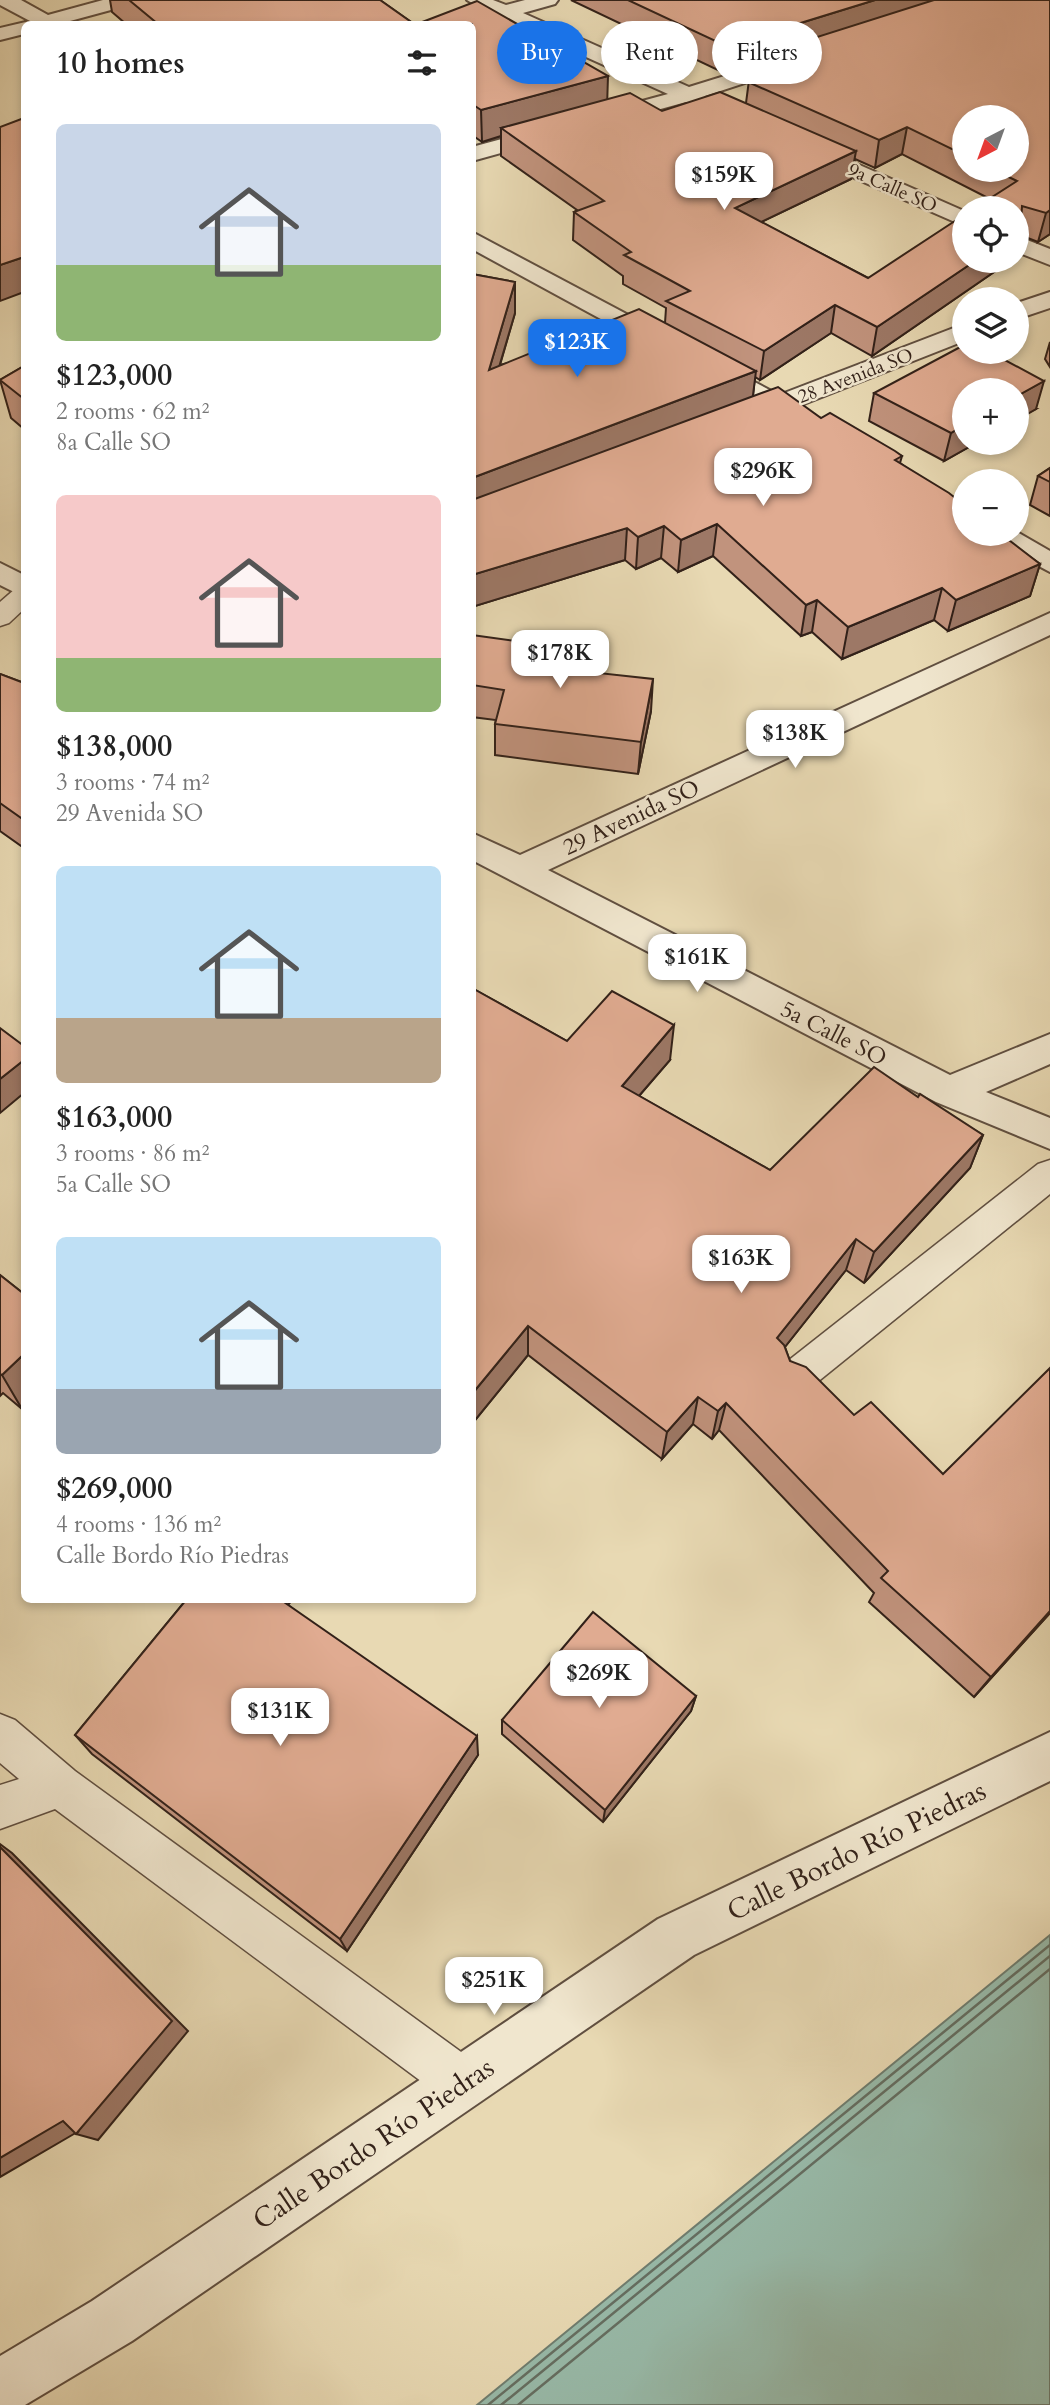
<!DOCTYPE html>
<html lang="en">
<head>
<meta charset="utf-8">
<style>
  :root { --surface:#fff; --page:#f6f6f6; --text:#222; --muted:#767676; --accent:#1a73e8 }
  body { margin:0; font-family:Cardo,serif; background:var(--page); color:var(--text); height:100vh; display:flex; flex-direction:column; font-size:26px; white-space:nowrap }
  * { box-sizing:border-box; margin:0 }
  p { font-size:23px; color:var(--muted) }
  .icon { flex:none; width:38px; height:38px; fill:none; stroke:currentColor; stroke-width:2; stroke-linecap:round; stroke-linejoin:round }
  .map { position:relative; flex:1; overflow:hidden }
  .side { position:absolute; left:21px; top:21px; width:455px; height:1582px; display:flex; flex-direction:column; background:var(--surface); border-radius:10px; box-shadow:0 4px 10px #0003 }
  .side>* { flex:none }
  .banner { position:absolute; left:497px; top:21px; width:448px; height:63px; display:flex; gap:14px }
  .needle { width:46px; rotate:221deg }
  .tools { position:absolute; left:952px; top:105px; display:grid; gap:14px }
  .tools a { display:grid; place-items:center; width:77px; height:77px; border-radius:50%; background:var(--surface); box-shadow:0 4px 10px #0003; font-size:35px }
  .price { position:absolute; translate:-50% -60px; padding:0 16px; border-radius:14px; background:#fff; color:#222; font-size:23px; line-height:46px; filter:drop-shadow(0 2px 4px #0008) }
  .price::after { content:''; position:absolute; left:50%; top:42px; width:21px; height:16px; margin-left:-10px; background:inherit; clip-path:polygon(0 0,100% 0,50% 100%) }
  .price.current { background:var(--accent); color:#fff }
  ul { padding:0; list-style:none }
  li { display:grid; align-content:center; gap:14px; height:371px; padding:0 35px }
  li span { display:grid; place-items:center; height:217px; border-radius:10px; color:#555 }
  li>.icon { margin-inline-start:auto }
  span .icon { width:126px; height:126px; fill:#fffc; stroke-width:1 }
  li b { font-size:30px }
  h2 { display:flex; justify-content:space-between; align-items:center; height:84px; padding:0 35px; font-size:30px }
  .chip { padding:0 24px; border-radius:32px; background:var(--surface); box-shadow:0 4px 10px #0003; font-size:24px; line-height:63px }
  .chip.current { background:var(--accent); color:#fff }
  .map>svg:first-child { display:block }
  .water { fill:#98baa9; stroke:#6f7d6f; stroke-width:2 }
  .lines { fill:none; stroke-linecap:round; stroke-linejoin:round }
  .shore { stroke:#656e61; stroke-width:2.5 }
  .lane-casing { stroke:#604f40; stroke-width:3 }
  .street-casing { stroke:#604f40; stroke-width:4 }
  .lane { fill:#f0e6ce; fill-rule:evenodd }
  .street { fill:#f0e6ce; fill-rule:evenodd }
  .wall { fill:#c1937d; stroke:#322119; stroke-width:2; fill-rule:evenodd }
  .shaded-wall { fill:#9d7866; stroke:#322119; stroke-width:2 }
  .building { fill:#e0ab91; stroke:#322119; stroke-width:2 }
  .labels { text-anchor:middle; stroke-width:5; stroke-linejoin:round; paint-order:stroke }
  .far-street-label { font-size:19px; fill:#322119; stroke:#f0e6ce }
  .street-label { font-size:23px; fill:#322119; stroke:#f0e6ce }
  .near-street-label { font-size:28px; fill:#322119; stroke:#f0e6ce }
</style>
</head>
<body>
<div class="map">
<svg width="1050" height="2405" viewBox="0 0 1050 2405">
  <rect width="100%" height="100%" fill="#e8d9b3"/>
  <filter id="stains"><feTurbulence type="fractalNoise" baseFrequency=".00286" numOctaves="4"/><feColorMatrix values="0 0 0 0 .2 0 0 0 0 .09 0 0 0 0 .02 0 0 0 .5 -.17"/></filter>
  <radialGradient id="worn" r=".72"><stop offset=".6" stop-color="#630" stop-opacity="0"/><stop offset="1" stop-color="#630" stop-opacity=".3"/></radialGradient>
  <polygon class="water" points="1050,1935 1050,2405 477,2405"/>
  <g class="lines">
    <g class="shore">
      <polyline points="488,2405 1050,1945"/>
      <polyline points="501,2405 1050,1956"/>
      <polyline points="518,2405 1050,1969"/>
    </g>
    <defs>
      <g id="lane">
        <polygon points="24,587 24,609 9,623 0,626 0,602 15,589"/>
        <polygon points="1050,1160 1050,1194 810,1388 797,1393 784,1388 778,1376 784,1364 1038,1164"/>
        <polygon points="0,1714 15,1720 75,1771 479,2065 486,2082 479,2099 462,2106 445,2099 55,1809 0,1829 0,1785 19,1779 0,1763"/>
      </g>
      <g id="street">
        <polygon points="0,0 21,0 48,15 103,0 136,0 133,4 59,24 24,24 24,34 0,40 0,28 30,21 0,5"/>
        <polygon points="467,0 493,0 506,5 525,0 558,0 555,4 523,13 689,87 799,53 809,59 806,63 705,96 703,103 686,102 472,161 472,147 668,94 502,19 472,27 450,24 453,20 485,11"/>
        <polygon points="805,141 964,211 964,226 797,153 794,148 797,143"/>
        <polygon points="472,232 779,395 964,324 964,341 799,406 819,420 815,426 797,426 776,414 764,418 755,416 751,410 757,404 472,249"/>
        <polygon points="1017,236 1050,249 1050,265 1017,252"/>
        <polygon points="1050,292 1050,308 1017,319 1017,303"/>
        <polygon points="1017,532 1050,551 1050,572 990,540 986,534"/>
        <polygon points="0,563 24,575 24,597 0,585"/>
        <polygon points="1050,613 1050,635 548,870 950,1075 1050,1034 1050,1064 986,1092 1050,1118 1050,1149 936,1102 472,860 472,833 520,855"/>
        <polygon points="1050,1732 1050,1781 694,1955 132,2341 25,2405 0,2405 0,2356 92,2301 658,1919"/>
      </g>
    </defs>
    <use href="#lane" class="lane-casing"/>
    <use href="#street" class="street-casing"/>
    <use href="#lane" class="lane"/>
    <use href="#street" class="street"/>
  </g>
  <g class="wall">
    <polygon points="110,0 380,0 414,24 126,24 112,12"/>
    <path d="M571,0H1050V234L1038,242L1023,236L1018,255L1017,256V208L990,199L902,154L875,168L855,159L851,179L761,222L868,278L964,261H1010L872,356L831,333L760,380L755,377L753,396L821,418L902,456L900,463L1040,564L1030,596L948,631L934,620L842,659L812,632L801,636L713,556L678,572L661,558L636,569L625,560L472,607V274L515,282V313L500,365L665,323L666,308L623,284V276L573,240L574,212L577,210L501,156V136L482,142L472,135V24L607,99L662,111L746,103L751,65L724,73ZM964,117L1017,170H964Z"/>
    <polygon points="1050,342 1050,367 1045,359"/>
    <polygon points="24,366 24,429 11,418 0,380"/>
    <polygon points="874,393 1036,409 964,443 976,443 944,461 869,421"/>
    <polygon points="1050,468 1050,516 1030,505 1038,476"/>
    <polygon points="472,635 602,673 651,711 638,774 495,755 495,724 496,720 472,717"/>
    <polygon points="0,674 24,683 24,848 0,831"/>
    <polygon points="472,988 567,1041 670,1060 639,1096 770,1170 918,1097 983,1135 970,1168 864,1283 846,1270 785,1347 790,1361 1050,1613 974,1697 869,1602 874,1593 719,1430 712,1439 693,1424 662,1459 528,1355 472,1424"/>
    <polygon points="0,1275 24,1294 24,1406 22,1409 3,1393 0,1396"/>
    <polygon points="186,1600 292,1600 288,1605 478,1755 347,1951 92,1754 75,1735"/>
    <polygon points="696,1696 691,1711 603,1822 502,1734 502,1720"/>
  </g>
  <g class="shaded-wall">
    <polygon points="875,0 956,0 751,58 751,65 724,73 726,46"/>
    <polygon points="608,76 607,108 501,128 501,136 482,142 481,110"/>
    <polygon points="907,127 902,154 875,168 879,140"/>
    <polygon points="856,151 851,179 732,236 735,208"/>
    <polygon points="1050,210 1050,234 1038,242 1046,213"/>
    <polygon points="1025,227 1018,255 1017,256 1017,233"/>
    <polygon points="24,257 24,292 0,301 0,265"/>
    <polygon points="975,261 1010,261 872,356 877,327"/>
    <polygon points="515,282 515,313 489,401 489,370"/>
    <polygon points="835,305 831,333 760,380 764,351"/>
    <polygon points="756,371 752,403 472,510 472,478"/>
    <polygon points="1044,381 1036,409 1017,420 1017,396"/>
    <polygon points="964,425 964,443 976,443 944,461 951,433"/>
    <polygon points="717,524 713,556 678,572 681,540"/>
    <polygon points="664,526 661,558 636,569 638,537"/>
    <polygon points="627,528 625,560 472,607 472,575"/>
    <polygon points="1040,564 1030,596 948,631 956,600"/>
    <polygon points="942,588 934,620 842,659 848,627"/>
    <polygon points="817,600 812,632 801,636 806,605"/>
    <polygon points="603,653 601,684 598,673"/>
    <polygon points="653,679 651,711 638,774 641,742"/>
    <polygon points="674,1025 670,1060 619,1119 622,1086"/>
    <polygon points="24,1060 24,1093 0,1113 0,1079"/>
    <polygon points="983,1135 970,1168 864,1283 874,1252"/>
    <polygon points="856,1239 846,1270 769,1367 777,1338"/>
    <polygon points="528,1326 528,1355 472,1424 472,1394"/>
    <polygon points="24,1354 24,1406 22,1409 2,1375"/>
    <polygon points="698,1397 693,1424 662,1459 667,1432"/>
    <polygon points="726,1403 719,1430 712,1439 718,1411"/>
    <polygon points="273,1600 292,1600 279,1615"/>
    <polygon points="1050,1611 1050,1613 974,1697 991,1677"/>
    <polygon points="696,1696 691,1711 603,1822 605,1810"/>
    <polygon points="477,1736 478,1755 347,1951 340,1939"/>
    <polygon points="0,1844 12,1853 188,2031 98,2140 76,2134 79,2131 0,2177"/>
  </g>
  <g class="building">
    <polygon points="129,0 380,0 414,24 158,24"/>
    <polygon points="628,0 875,0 726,46"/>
    <polygon points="934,0 1050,0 1050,210 1046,213 1022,206 1021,224 1025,227 1017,233 1017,208 975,208 1017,181 994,170 1017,170 1017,117 964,117 964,155 907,127 879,140 748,82 780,71 751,58"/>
    <polygon points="477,1 608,76 481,110 472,104 472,24 417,24"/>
    <polygon points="720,92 856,151 735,208 868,278 964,215 964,261 975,261 877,327 835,305 764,351 666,301 690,291 624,255 631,252 574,212 604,201 501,128 630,93 662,111"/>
    <polygon points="24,118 24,257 0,265 0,127"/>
    <polygon points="472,274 515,282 489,370 639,309 756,371 472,478"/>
    <polygon points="964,345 964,352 990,352 1044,381 1017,396 1017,390 964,390 964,425 951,433 874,393"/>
    <polygon points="24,366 24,399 0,380"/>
    <polygon points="778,387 821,418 830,413 895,451 902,456 895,460 949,493 964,505 964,534 1001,534 1040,564 956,600 942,588 848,627 817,600 806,605 717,524 681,540 664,526 638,537 627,528 472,575 472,500"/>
    <polygon points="1050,468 1050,482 1038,476"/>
    <polygon points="472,635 603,653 598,673 653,679 641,742 495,724 504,690 472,685"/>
    <polygon points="0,674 24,683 24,820 0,803"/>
    <polygon points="472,988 567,1041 612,991 674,1025 622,1086 770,1170 874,1067 918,1097 920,1094 983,1135 874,1252 856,1239 777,1338 784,1345 790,1361 806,1367 854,1415 871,1402 943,1474 1050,1368 1050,1611 991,1677 881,1578 888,1571 726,1403 718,1411 698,1397 667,1432 528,1326 472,1394"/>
    <polygon points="0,1028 24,1046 24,1060 0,1079"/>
    <polygon points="0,1275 24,1294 24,1354 2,1375 0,1374"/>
    <polygon points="186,1600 281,1600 477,1736 340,1939 75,1735"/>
    <polygon points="593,1612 696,1696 605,1810 502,1720"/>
    <polygon points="0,1847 172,2021 76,2134 63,2121 0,2158"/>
  </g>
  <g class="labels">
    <g class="far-street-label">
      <text transform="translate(893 187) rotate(24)" y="7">9a Calle SO</text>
      <text transform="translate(855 375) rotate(-21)" y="7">28 Avenida SO</text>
    </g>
    <g class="street-label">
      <text transform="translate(631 817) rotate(-25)" y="8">29 Avenida SO</text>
      <text transform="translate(834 1033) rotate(27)" y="8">5a Calle SO</text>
    </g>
    <g class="near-street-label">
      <text transform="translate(856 1850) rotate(-26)" y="10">Calle Bordo Río Piedras</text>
      <text transform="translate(373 2143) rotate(-34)" y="10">Calle Bordo Río Piedras</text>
    </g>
  </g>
  <rect width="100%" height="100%" filter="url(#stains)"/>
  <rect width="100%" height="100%" fill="url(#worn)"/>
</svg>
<div class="tools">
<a><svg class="needle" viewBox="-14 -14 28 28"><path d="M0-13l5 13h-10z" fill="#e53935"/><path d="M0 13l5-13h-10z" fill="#767676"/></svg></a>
<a><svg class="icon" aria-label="locate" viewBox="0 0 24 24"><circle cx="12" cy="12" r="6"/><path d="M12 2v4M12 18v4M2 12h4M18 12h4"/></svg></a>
<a><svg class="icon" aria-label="layers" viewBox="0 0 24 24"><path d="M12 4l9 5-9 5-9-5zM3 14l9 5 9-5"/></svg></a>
<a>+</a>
<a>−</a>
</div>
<b class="price" style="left:724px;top:212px">$159K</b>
<b class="price current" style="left:577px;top:379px">$123K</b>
<b class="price" style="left:763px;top:508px">$296K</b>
<b class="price" style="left:560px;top:690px">$178K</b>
<b class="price" style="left:795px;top:770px">$138K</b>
<b class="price" style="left:697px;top:994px">$161K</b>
<b class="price" style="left:741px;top:1295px">$163K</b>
<b class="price" style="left:599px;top:1710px">$269K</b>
<b class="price" style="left:280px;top:1748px">$131K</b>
<b class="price" style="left:494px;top:2017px">$251K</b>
<div class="banner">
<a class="chip current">Buy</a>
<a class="chip">Rent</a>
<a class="chip">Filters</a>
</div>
<section class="side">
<h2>10 homes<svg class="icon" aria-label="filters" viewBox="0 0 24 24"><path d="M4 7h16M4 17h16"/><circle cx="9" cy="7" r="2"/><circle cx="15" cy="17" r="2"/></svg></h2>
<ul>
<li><span style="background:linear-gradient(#c9d6e8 65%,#8fb573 0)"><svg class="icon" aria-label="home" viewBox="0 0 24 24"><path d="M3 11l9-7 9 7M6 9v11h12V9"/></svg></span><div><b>$123,000</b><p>2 rooms · 62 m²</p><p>8a Calle SO</p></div></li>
<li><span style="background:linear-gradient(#f6c9c9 75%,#8fb573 0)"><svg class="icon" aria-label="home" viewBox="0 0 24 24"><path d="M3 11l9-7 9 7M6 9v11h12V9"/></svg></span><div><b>$138,000</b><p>3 rooms · 74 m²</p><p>29 Avenida SO</p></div></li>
<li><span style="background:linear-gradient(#bfe0f5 70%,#b9a48a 0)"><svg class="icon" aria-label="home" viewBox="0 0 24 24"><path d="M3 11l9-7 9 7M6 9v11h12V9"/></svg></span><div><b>$163,000</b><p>3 rooms · 86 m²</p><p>5a Calle SO</p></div></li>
<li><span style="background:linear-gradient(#bfe0f5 70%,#9aa5b1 0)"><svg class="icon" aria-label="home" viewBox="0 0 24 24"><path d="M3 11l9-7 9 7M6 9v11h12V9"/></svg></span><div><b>$269,000</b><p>4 rooms · 136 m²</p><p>Calle Bordo Río Piedras</p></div></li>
</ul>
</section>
</div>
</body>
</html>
